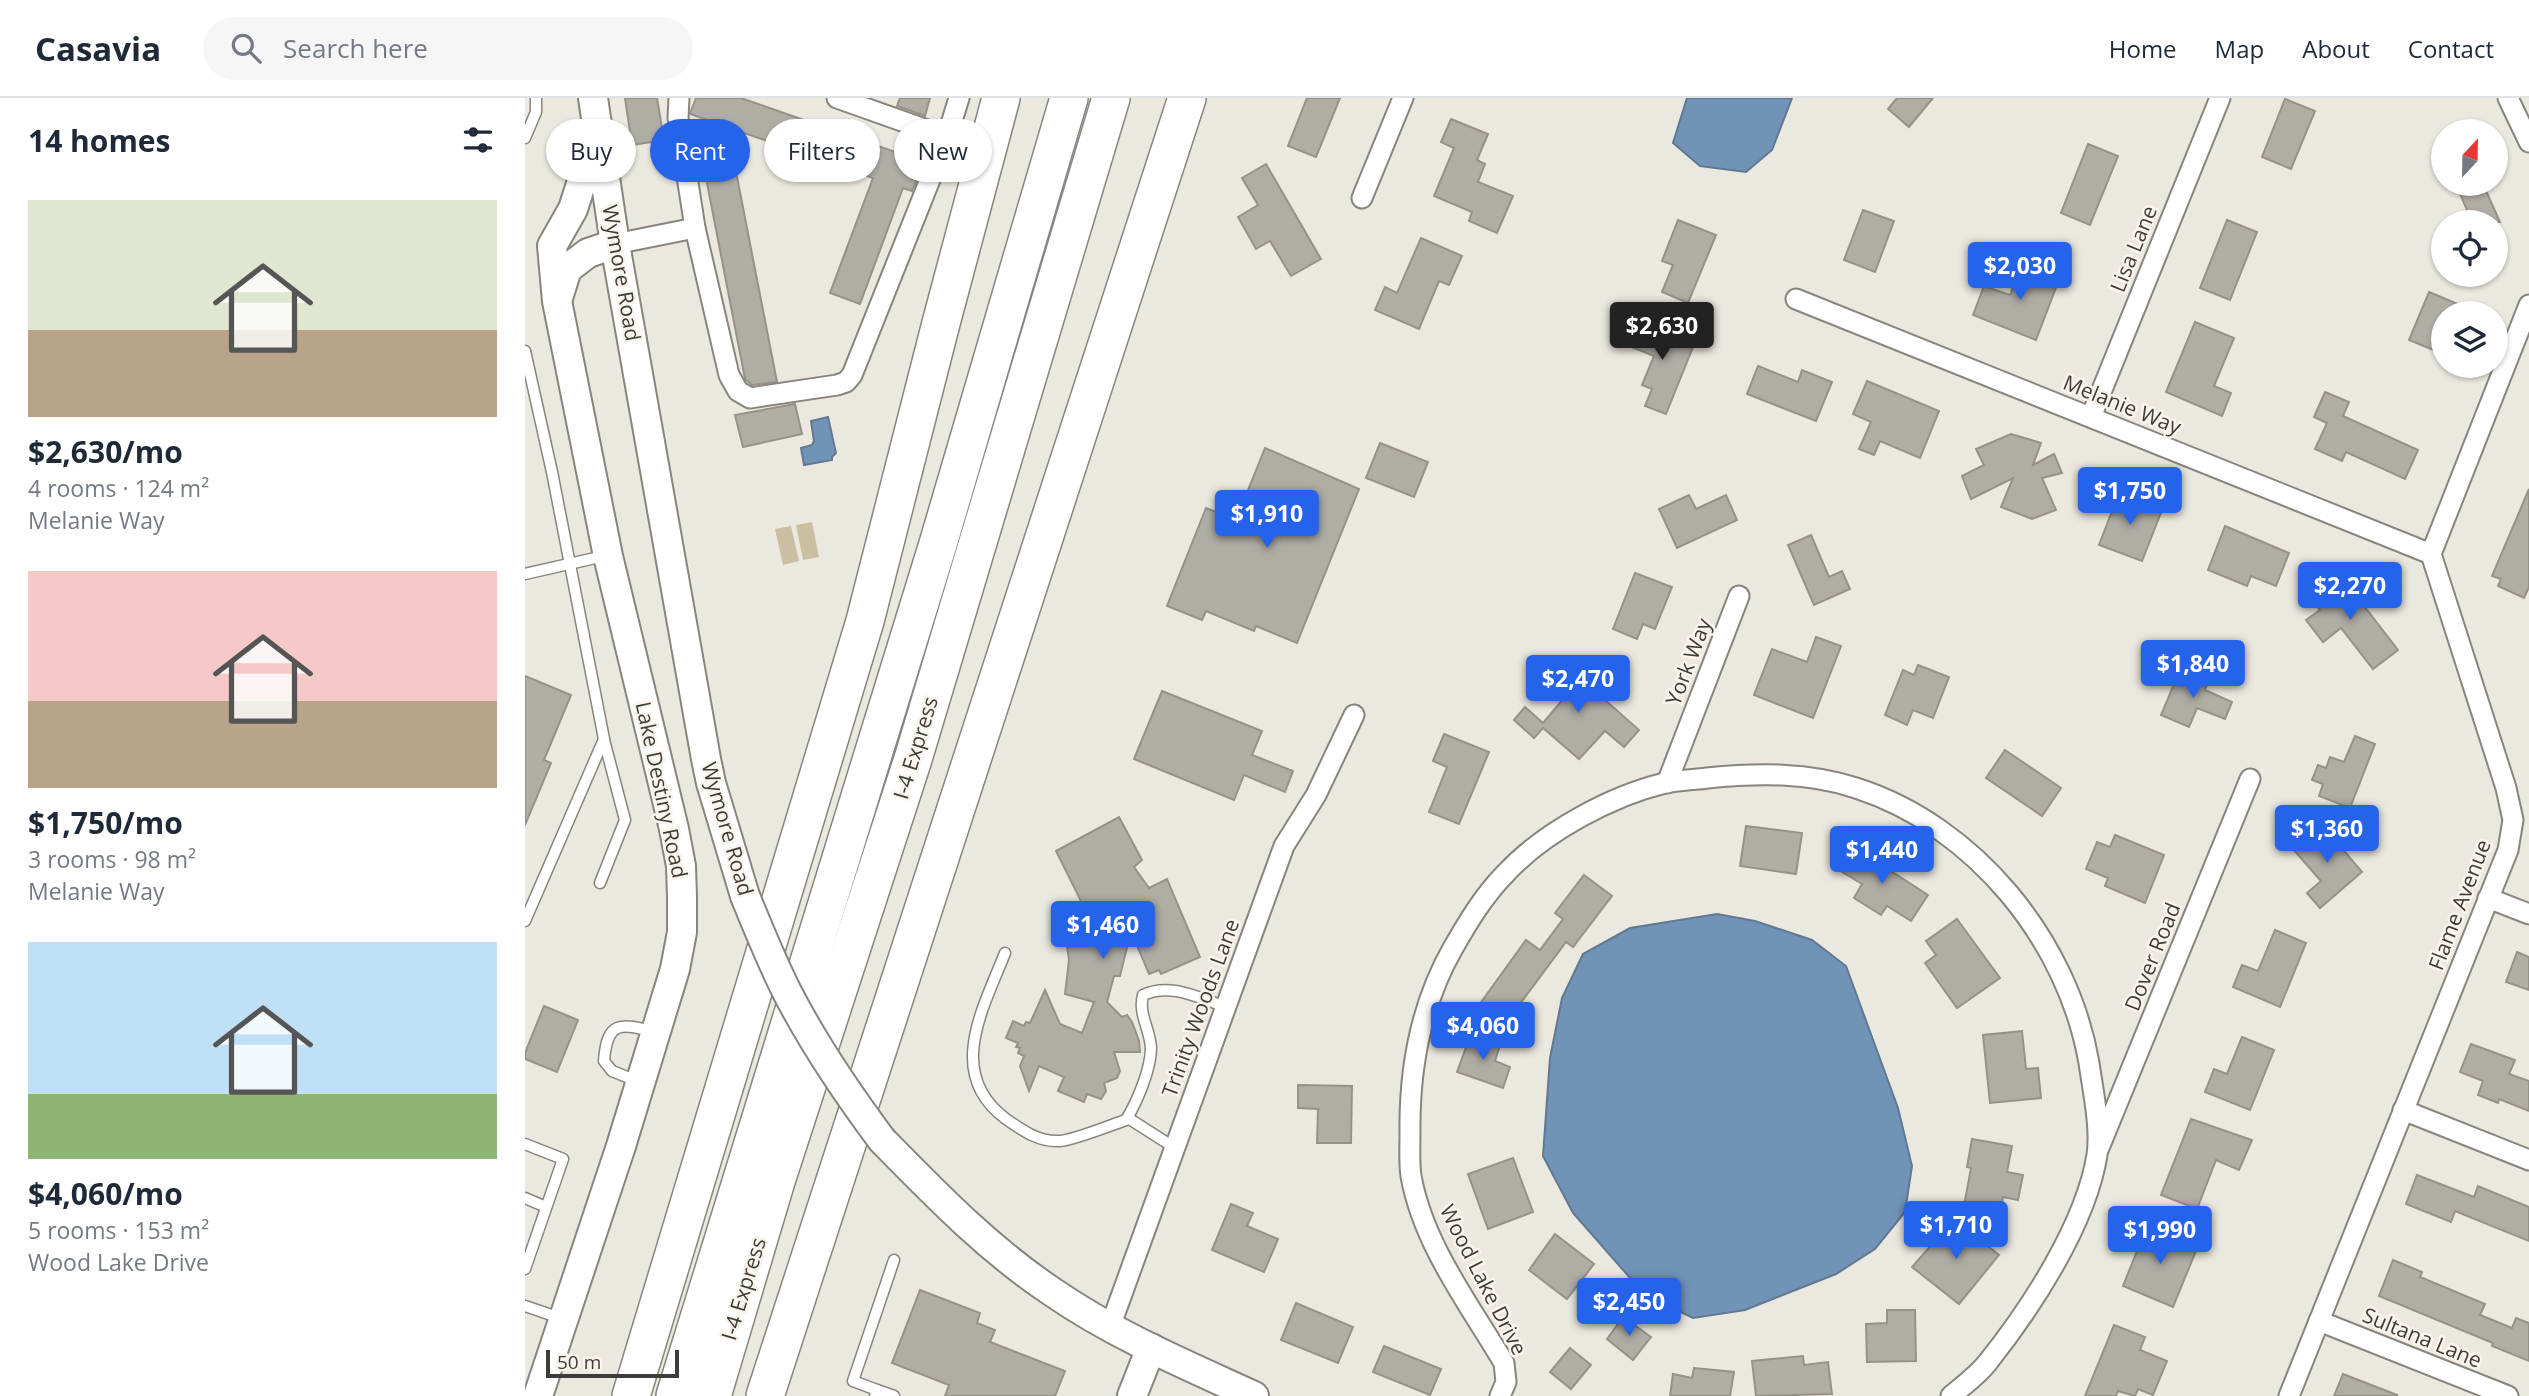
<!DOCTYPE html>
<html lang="en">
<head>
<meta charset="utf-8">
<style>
  :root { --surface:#fff; --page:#f6f6f7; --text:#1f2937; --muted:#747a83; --line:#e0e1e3; --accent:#2563eb }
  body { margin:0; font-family:"Open Sans",sans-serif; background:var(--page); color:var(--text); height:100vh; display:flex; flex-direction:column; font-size:26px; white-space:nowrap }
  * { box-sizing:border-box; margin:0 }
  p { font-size:23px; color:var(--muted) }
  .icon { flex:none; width:38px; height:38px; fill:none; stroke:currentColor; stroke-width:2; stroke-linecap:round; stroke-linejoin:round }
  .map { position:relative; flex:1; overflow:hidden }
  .details { display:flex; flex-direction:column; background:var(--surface); width:525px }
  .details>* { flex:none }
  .top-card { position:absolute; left:21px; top:21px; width:665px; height:63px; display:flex; gap:14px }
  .needle { width:46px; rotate:22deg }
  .tools { position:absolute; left:1906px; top:21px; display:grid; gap:14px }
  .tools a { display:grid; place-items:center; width:77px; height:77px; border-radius:50%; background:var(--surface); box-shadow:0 2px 5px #0004; font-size:35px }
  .scale { position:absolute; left:21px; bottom:18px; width:133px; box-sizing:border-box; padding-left:7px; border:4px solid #3d3c38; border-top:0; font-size:19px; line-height:24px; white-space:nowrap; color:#3d3c38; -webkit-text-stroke:5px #f9f5ec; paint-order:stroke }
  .price { position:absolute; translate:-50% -60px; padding:0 16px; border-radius:7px; background:var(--accent); color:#fff; font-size:23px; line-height:46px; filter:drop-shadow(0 2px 4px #0008) }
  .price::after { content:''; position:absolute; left:50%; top:42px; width:21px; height:16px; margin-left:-10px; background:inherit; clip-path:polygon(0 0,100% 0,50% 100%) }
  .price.current { background:#222; color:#fff }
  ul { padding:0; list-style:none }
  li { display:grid; align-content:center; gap:14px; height:371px; padding:0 28px }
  li span { display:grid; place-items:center; height:217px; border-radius:0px; color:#555 }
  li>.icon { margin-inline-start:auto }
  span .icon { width:126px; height:126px; fill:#fffc; stroke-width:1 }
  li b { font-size:30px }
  h2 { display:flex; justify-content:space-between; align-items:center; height:84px; padding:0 28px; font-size:30px }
  .pill { padding:0 24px; border-radius:32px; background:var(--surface); box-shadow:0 2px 5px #0004; font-size:24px; line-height:63px }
  .pill.current { background:var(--accent); color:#fff }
  header { display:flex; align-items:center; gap:42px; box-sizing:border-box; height:98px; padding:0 35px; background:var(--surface); border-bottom:2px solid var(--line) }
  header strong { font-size:33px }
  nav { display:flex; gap:38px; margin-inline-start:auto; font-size:24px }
  .search { width:490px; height:63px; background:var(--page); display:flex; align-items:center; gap:18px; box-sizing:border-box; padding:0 24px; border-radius:38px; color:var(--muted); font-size:26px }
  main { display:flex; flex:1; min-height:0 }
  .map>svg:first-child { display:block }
  .green { fill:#cbbfa2 }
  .water { fill:#7093b7; stroke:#617991; stroke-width:2 }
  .building { fill:#b0ada5; stroke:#95928a; stroke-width:2 }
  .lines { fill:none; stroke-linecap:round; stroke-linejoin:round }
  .lane-casing { stroke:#88857d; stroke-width:13 }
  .street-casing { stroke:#88857d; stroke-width:23 }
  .secondary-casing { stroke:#88857d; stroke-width:32 }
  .highway-casing { stroke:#88857d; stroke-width:40 }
  .lane { stroke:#fff; stroke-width:10 }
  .street { stroke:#fff; stroke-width:19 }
  .secondary { stroke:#fff; stroke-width:28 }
  .highway { stroke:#fff; stroke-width:37 }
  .secondary-bridge-casing { stroke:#88857d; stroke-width:32; stroke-linecap:butt }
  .secondary-bridge { stroke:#fff; stroke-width:28 }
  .labels { text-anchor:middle; stroke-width:5; stroke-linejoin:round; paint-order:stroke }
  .street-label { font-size:21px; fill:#3d3c38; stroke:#f9f5ec }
</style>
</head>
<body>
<header>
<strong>Casavia</strong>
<div class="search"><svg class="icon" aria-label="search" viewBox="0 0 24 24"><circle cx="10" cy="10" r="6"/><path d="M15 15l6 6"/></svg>Search here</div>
<nav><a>Home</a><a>Map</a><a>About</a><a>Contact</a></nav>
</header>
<main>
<section class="details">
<h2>14 homes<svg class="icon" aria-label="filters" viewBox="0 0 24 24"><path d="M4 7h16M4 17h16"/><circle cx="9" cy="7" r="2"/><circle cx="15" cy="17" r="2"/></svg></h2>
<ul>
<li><span style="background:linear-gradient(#dfe7d0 60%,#b9a48a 0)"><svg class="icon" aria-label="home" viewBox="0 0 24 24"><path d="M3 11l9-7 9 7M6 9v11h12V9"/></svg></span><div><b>$2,630/mo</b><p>4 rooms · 124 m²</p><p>Melanie Way</p></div></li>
<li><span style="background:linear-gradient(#f6c9c9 60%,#b9a48a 0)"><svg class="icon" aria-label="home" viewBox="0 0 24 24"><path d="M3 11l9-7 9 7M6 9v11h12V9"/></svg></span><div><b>$1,750/mo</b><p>3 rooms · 98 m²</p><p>Melanie Way</p></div></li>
<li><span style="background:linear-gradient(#bfe0f5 70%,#8fb573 0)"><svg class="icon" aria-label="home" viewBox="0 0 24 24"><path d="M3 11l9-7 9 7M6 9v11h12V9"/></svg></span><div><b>$4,060/mo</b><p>5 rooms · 153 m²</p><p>Wood Lake Drive</p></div></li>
</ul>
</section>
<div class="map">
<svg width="2004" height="1298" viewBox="0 0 2004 1298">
  <rect width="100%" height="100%" fill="#ebe8df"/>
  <g class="green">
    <polygon points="287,424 294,459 278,462 271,427"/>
    <polygon points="266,428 274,463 258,467 250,431"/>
  </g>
  <g class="water">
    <polygon points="1162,0 1267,0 1247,52 1221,74 1175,68 1148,45"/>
    <polygon points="303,319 311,355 307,359 307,362 279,367 276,350 287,347 289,343 286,323"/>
    <polygon points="1192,816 1230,823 1287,842 1321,868 1373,1010 1387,1068 1380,1114 1350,1151 1311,1176 1220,1212 1168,1220 1120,1197 1048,1115 1018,1058 1025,960 1037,900 1058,856 1105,830"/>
  </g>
  <g class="building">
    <polygon points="100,0 132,0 139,42 107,47"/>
    <polygon points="171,0 216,0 399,64 387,93 378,90 335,206 305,195 348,80 165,16"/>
    <polygon points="375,0 405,0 400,18 372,8"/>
    <polygon points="782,0 815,0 791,59 763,48"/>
    <polygon points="1372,0 1408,0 1384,29 1363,11"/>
    <polygon points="1760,1 1790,13 1766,71 1737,59"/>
    <polygon points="926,21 963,36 952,62 960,66 953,84 988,98 972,135 944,123 947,114 909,98 929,50 916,44"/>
    <polygon points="1563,46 1593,58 1565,127 1536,115"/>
    <polygon points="206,48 252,284 227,287 220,281 176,54"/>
    <polygon points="741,66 796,161 766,178 745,143 731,151 713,119 733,107 717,80"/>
    <polygon points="1931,86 1958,86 1975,124 1947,124"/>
    <polygon points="1338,112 1369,123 1350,174 1319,162"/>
    <polygon points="1153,122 1191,137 1163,205 1137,194 1148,167 1137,163"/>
    <polygon points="1702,122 1732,134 1705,202 1675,190"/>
    <polygon points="896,140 937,158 924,187 914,183 894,231 850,212 860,189 872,195"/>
    <polygon points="1497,165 1535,179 1511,242 1448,217 1459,188 1485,197"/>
    <polygon points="1904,194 1954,215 1918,215 1918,256 1884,242"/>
    <polygon points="1114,222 1170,244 1141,316 1120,308 1127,291 1117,287 1129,258 1104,248"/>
    <polygon points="1670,224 1709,240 1689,288 1706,295 1697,318 1641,294"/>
    <polygon points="1233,268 1273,284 1277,272 1307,284 1291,323 1222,296"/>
    <polygon points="1342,283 1414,313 1395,360 1355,343 1349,357 1334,351 1346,324 1328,316"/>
    <polygon points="1800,294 1824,304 1818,318 1893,352 1880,381 1821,354 1817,363 1790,351 1802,325 1789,319"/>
    <polygon points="270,306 277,336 218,349 210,317"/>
    <polygon points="1486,336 1516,345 1508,367 1529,356 1537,375 1517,380 1531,412 1507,421 1476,409 1488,380 1446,401 1437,378 1459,367 1451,351"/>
    <polygon points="855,345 903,364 889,399 841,380"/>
    <polygon points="740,350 834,391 772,545 731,528 729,533 681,513 677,522 642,508 681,410 711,422"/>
    <polygon points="2004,391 2004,489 1999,500 1973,488 1976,481 1967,478"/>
    <polygon points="1594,395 1637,412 1617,463 1574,447"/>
    <polygon points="1164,397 1171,411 1201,397 1212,422 1152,450 1134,411"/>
    <polygon points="1700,428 1764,455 1751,488 1726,478 1722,488 1683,472"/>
    <polygon points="1286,437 1304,479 1317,473 1325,491 1289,507 1263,447"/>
    <polygon points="1110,475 1147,489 1130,531 1118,526 1112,541 1088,531"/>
    <polygon points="1816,478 1873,552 1848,571 1816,530 1798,544 1781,522 1795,512 1786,501"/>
    <polygon points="1291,539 1316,548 1288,620 1229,597 1247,551 1282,564"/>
    <polygon points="1035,562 1114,632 1099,649 1080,633 1054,661 1018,630 1009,640 989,622 1000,609 1018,625 1039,600 1018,582"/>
    <polygon points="1393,567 1424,579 1408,620 1388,612 1382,627 1360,617 1378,572 1389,577"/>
    <polygon points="1655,572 1683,584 1680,592 1707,604 1700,621 1672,610 1664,629 1636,617"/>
    <polygon points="0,578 46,597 19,662 26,665 0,727"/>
    <polygon points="637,593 737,633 727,657 768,673 760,694 719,677 709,702 609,661"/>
    <polygon points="919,636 964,654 934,726 904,714 922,669 908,663"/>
    <polygon points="1830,638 1850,646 1825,710 1794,698 1798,686 1787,682 1793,667 1801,670 1805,659 1819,664"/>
    <polygon points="1480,652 1536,690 1517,718 1461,680"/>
    <polygon points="594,719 617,762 609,769 624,790 642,781 675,859 636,876 634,872 624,876 606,833 595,878 589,878 582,904 597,919 602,917 607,924 614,943 615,954 589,954 595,973 592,980 579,985 581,993 576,1001 562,996 559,1004 533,993 539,979 514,968 504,993 495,968 499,958 493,955 495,950 491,949 493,945 481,940 488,923 499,928 501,924 505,925 520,892 535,926 557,935 569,904 540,896 544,862 542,848 550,847 543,829 559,821 552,805 556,803 531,753"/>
    <polygon points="1797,727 1837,774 1795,810 1782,795 1796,783 1768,751"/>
    <polygon points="1221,728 1277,735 1271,776 1215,768"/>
    <polygon points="1590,737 1639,757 1620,805 1580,788 1583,780 1561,771 1572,744 1585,749"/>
    <polygon points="1329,749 1403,797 1386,823 1362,808 1356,817 1329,800 1337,786 1314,772"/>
    <polygon points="1059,777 1087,798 1048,849 1041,844 980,926 954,907 1001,842 1015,852 1038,821 1030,815"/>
    <polygon points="1432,821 1475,880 1432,910 1400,865 1411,857 1401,843"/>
    <polygon points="1750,832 1781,845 1755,909 1708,889 1717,867 1733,873"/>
    <polygon points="1992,854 2004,859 2004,892 1981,884"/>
    <polygon points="19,908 53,922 32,974 0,961 0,955"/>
    <polygon points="1497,933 1501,971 1513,970 1516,1000 1465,1005 1458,937"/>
    <polygon points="946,936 975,947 970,963 985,969 978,990 932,974"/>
    <polygon points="1717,939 1749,952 1725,1012 1680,994 1689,971 1702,976"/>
    <polygon points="1946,946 1990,962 1984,976 2004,983 2004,1013 1974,1001 1973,1005 1953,997 1958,983 1935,974"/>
    <polygon points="773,987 827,988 826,1045 792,1045 793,1011 773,1010"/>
    <polygon points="1666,1021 1727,1042 1714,1072 1691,1062 1672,1111 1636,1097"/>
    <polygon points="1447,1041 1487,1048 1482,1074 1498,1077 1493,1102 1478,1099 1475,1114 1439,1108 1446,1070 1442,1069"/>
    <polygon points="988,1060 1008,1114 963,1131 943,1076"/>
    <polygon points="1892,1077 1949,1099 1953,1088 2004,1109 2004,1143 1930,1113 1926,1124 1881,1106"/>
    <polygon points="706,1106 728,1115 722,1128 753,1141 739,1174 687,1152"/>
    <polygon points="1429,1121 1474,1157 1434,1206 1387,1169"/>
    <polygon points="1622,1128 1673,1148 1648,1209 1598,1188"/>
    <polygon points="1030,1136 1069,1166 1042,1201 1004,1172"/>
    <polygon points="1868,1162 1897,1174 1895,1179 1960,1206 1955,1217 1987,1230 1991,1220 2004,1225 2004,1263 1967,1248 1968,1245 1854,1198"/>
    <polygon points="395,1192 455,1215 452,1225 470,1232 465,1244 540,1273 530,1298 420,1298 424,1287 367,1265"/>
    <polygon points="771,1205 828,1229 813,1265 756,1242"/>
    <polygon points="1362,1212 1390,1212 1391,1263 1342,1264 1341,1226 1362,1225"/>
    <polygon points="1098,1219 1126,1239 1108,1262 1082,1241"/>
    <polygon points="1589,1227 1620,1239 1615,1252 1642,1263 1628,1297 1613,1291 1610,1298 1593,1293 1591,1298 1560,1298"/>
    <polygon points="859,1248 916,1271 905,1297 848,1274"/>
    <polygon points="1045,1250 1066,1267 1046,1291 1025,1274"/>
    <polygon points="1278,1258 1279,1267 1303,1264 1307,1296 1231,1298 1227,1263"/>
    <polygon points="1169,1270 1209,1274 1205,1298 1145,1298 1148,1276 1167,1280"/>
    <polygon points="1818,1276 1872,1297 1871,1298 1809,1298"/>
  </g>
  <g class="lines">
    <defs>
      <g id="lane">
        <polyline points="0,40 11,14 11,0"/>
        <polyline points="0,253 27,374 79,641 0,823"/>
        <polyline points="0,476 79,458"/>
        <polyline points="75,785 100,722 79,642"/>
        <path d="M480,855C458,911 420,976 481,1021C497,1032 513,1044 534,1043C547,1043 586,1027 601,1022C612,1004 626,971 626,950C625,931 613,916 618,897C645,884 674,900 701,909"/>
        <path d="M112,983L87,973L79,963C82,922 96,925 130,934"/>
        <polyline points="603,1020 650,1050"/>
        <polyline points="0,1046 38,1061 0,1171"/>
        <polyline points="0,1100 21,1109"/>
        <polyline points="0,1208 38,1221"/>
        <polyline points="352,1292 369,1298"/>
        <polyline points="350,1298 352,1292 328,1283 369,1162"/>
      </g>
      <g id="street">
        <polyline points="154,0 153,20 170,130 204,277 213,293 225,300 312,287 321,284 327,277 422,39 434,0"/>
        <polyline points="312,0 422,39"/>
        <polyline points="1983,0 2004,44"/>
        <polyline points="837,100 878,0"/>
        <polyline points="90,146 170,130"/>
        <polyline points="1271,201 1906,456"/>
        <polyline points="1566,319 1695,0"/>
        <polyline points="1142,685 1214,498"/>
        <polyline points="1963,800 2004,816"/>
        <polyline points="1878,1012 2004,1062"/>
        <polyline points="1574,1050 1725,681"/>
        <polyline points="1794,1223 1983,1298"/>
        <polyline points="585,1229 759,748 791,697 829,617"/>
        <path d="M975,1298L981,1284L979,1265C944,1206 898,1146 886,1078C884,1064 885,1050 885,1036C884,970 895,908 928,850C943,824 959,797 981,775C1019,734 1086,698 1140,685C1153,682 1168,682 1182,680C1232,675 1283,674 1331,690C1450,728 1543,843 1564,965C1568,993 1576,1030 1572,1057C1561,1126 1506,1210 1463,1264C1453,1277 1439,1287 1426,1298"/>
        <polyline points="1764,1298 1983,752 1988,722 1981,690 1906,456 2004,207"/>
      </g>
      <g id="secondary">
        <polyline points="68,0 90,146 181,661 186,685 220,798"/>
        <polyline points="33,200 42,171 63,155 90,146"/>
        <path d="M357,1042C411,1097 464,1152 529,1195C590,1237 661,1267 729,1298"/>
        <polyline points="13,1298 96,1048 150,871 157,834 157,799 156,768 149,731 83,458 32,203 27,148 48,111 73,33"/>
        <polyline points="607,1298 626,1250"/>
      </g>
      <g id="highway">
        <polyline points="106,1298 340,523 415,229 476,0"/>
        <polyline points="150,1298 413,446 544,0"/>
        <polyline points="187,1298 251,1083 388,661 586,0"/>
        <polyline points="240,1298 662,0"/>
      </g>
    </defs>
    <use href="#lane" class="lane-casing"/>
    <use href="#street" class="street-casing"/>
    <use href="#secondary" class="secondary-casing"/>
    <use href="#highway" class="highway-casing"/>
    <use href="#lane" class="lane"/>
    <use href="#street" class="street"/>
    <use href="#secondary" class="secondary"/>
    <use href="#highway" class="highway"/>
    <defs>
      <path id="secondary-bridge" d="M220,798C233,830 246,862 261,892C288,945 322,995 357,1042"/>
    </defs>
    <use href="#secondary-bridge" class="secondary-bridge-casing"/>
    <use href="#secondary-bridge" class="secondary-bridge"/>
  </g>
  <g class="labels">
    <g class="street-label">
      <text transform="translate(1609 151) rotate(-68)" y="7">Lisa Lane</text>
      <text transform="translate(96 175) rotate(80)" y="7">Wymore Road</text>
      <text transform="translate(1597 307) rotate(22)" y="7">Melanie Way</text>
      <text transform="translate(1164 564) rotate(-69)" y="7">York Way</text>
      <text transform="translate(391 650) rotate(-73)" y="7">I-4 Express</text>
      <text transform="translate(136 692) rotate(78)" y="7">Lake Destiny Road</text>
      <text transform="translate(202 731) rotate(74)" y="7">Wymore Road</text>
      <text transform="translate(1935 807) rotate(-69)" y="7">Flame Avenue</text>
      <text transform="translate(1628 859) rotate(-68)" y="7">Dover Road</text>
      <text transform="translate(676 910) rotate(-70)" y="7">Trinity Woods Lane</text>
      <text transform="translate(958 1182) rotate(63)" y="7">Wood Lake Drive</text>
      <text transform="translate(219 1191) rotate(-73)" y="7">I-4 Express</text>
      <text transform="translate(1897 1240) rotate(22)" y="7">Sultana Lane</text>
    </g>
  </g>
</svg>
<div class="tools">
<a><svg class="needle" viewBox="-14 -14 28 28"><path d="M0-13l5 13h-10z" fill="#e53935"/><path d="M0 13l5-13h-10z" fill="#747a83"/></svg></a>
<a><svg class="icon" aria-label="locate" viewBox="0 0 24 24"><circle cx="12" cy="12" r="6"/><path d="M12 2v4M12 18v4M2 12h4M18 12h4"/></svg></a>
<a><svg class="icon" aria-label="layers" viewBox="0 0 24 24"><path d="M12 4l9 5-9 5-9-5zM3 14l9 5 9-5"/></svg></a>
</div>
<div class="scale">50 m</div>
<b class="price" style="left:1495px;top:204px">$2,030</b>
<b class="price current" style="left:1137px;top:264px">$2,630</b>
<b class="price" style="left:1605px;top:429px">$1,750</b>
<b class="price" style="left:742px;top:452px">$1,910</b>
<b class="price" style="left:1825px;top:524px">$2,270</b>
<b class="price" style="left:1668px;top:602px">$1,840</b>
<b class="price" style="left:1053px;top:617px">$2,470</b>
<b class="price" style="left:1802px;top:767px">$1,360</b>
<b class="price" style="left:1357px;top:788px">$1,440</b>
<b class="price" style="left:578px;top:863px">$1,460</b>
<b class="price" style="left:958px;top:964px">$4,060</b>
<b class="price" style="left:1431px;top:1163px">$1,710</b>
<b class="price" style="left:1635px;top:1168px">$1,990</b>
<b class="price" style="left:1104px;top:1240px">$2,450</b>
<div class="top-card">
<a class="pill">Buy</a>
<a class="pill current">Rent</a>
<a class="pill">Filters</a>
<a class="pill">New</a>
</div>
</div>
</main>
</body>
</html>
